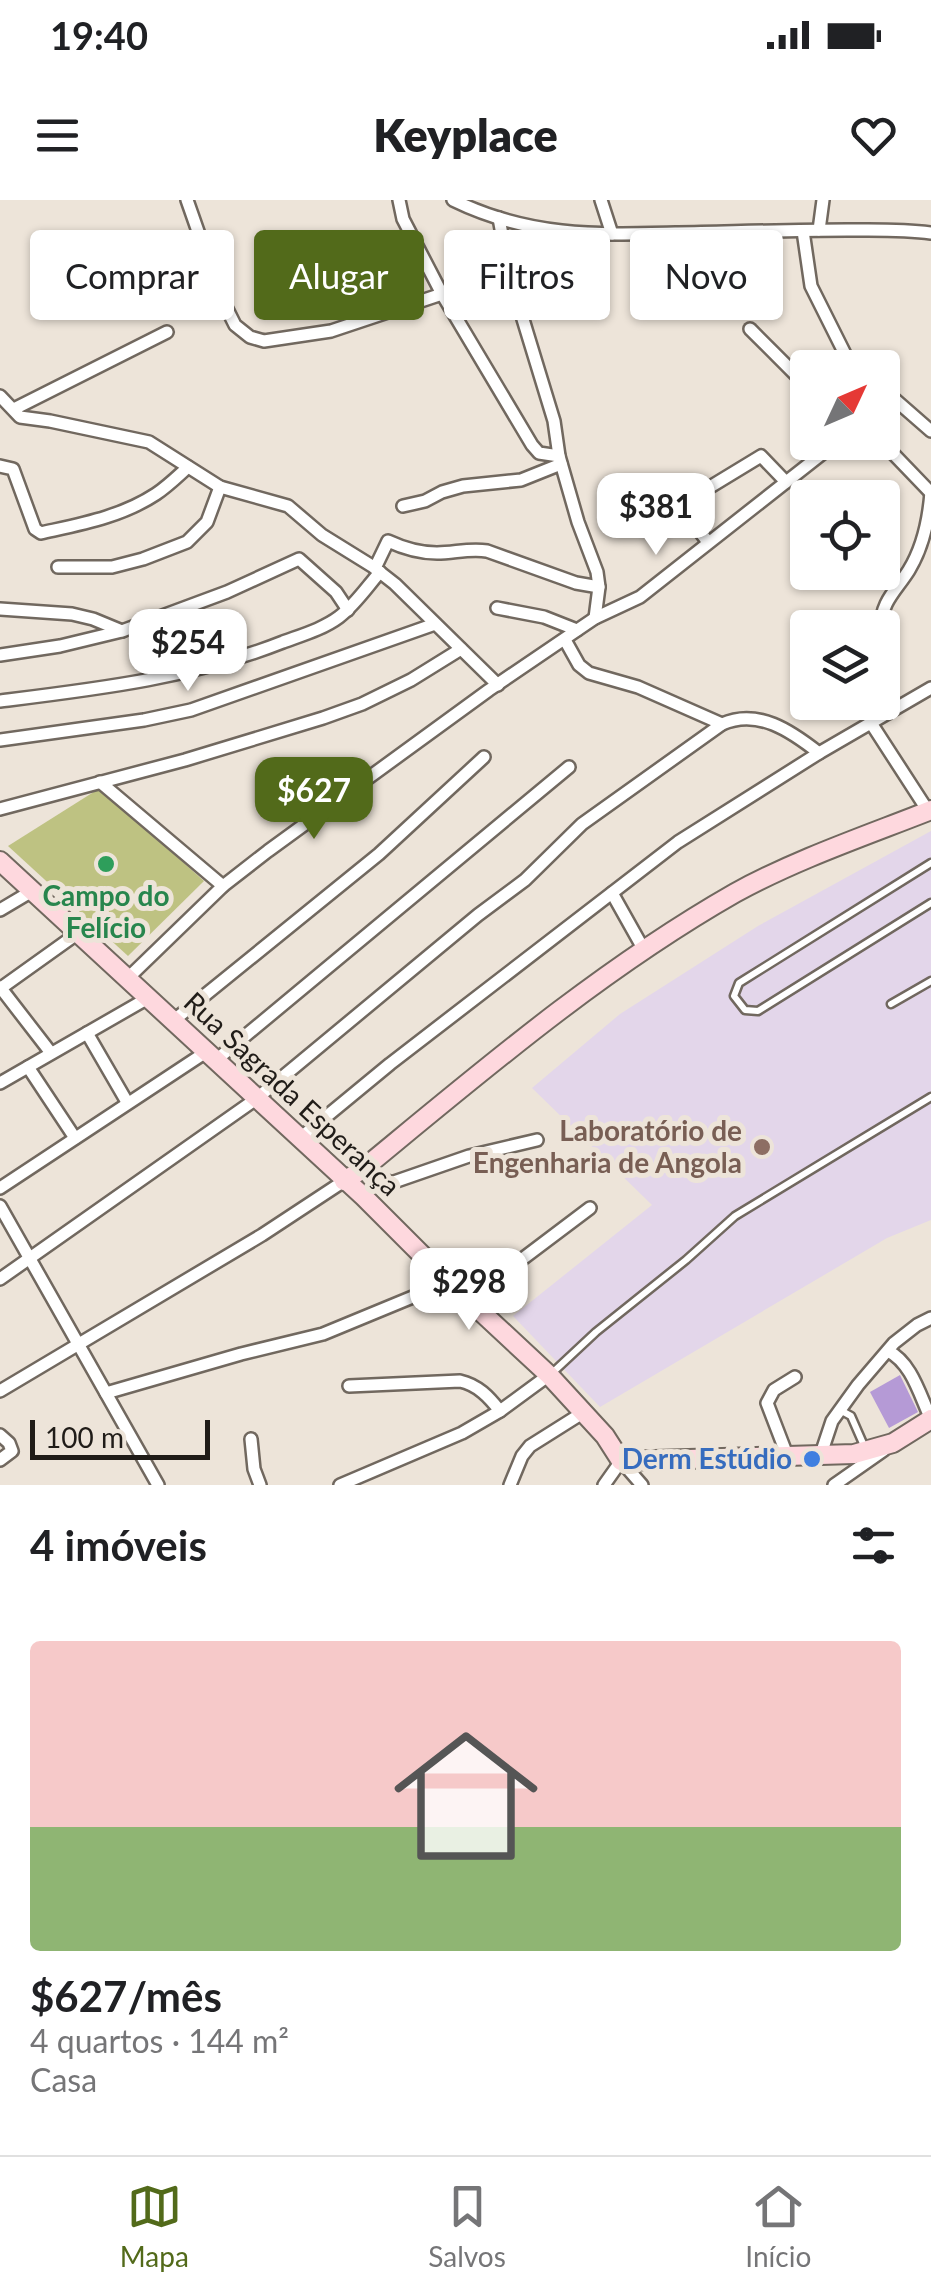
<!DOCTYPE html>
<html lang="pt">
<head>
<meta charset="utf-8">
<style>
  :root { --surface:#fff; --page:#f2f2f2; --text:#202124; --muted:#757577; --line:#e0e0e0; --accent:#526a1a }
  body { margin:0; font-family:Lato,sans-serif; background:var(--page); color:var(--text); height:100vh; display:flex; flex-direction:column; font-size:38px; white-space:nowrap }
  * { box-sizing:border-box; margin:0 }
  p { font-size:32px; color:var(--muted) }
  .icon { flex:none; width:55px; height:55px; fill:none; stroke:currentColor; stroke-width:2; stroke-linecap:round; stroke-linejoin:round }
  .map { position:relative; height:1285px; overflow:hidden }
  .panel { display:flex; flex-direction:column; background:var(--surface); flex:1 }
  .panel>* { flex:none }
  .hud { position:absolute; left:30px; top:30px; width:872px; height:90px; display:flex; gap:20px }
  .needle { width:65px; rotate:46deg }
  .buttons { position:absolute; left:790px; top:150px; display:grid; gap:20px }
  .buttons a { display:grid; place-items:center; width:110px; height:110px; border-radius:10px; background:var(--surface); box-shadow:0 2px 8px #0004; font-size:50px }
  .scale { position:absolute; left:30px; bottom:25px; width:180px; box-sizing:border-box; padding-left:10px; border:5px solid #201c18; border-top:0; font-size:28px; line-height:35px; white-space:nowrap; color:#201c18; -webkit-text-stroke:8px #ede4d9; paint-order:stroke }
  .price { position:absolute; translate:-50% -85px; padding:0 22px; border-radius:20px; background:#fff; color:#222; font-size:32px; line-height:65px; filter:drop-shadow(0 2px 5px #0008) }
  .price::after { content:''; position:absolute; left:50%; top:60px; width:30px; height:22px; margin-left:-15px; background:inherit; clip-path:polygon(0 0,100% 0,50% 100%) }
  .price.on { background:var(--accent); color:#fff }
  ul { padding:0; list-style:none }
  li { display:grid; align-content:center; gap:20px; height:530px; padding:0 30px }
  li+li { border-top:2px solid var(--line) }
  li span { display:grid; place-items:center; height:310px; border-radius:10px; color:#555 }
  li>.icon { margin-inline-start:auto }
  span .icon { width:180px; height:180px; fill:#fffc; stroke-width:1 }
  li b { font-size:42px }
  h2 { display:flex; justify-content:space-between; align-items:center; height:120px; padding:0 30px; font-size:42px }
  .tag { padding:0 35px; border-radius:10px; background:var(--surface); box-shadow:0 2px 8px #0004; font-size:35px; line-height:90px }
  .tag.on { background:var(--accent); color:#fff }
  .status { display:flex; justify-content:space-between; align-items:center; height:70px; padding:0 50px; background:var(--surface); direction:ltr }
  .status svg { height:28px; fill:currentColor }
  header { display:flex; justify-content:space-between; align-items:center; height:130px; padding:0 30px; background:var(--surface); font-size:45px; font-weight:800 }
  .menu { display:flex; justify-content:space-around; align-items:center; height:140px; border-top:2px solid var(--line); background:var(--surface); font-size:28px; color:var(--muted) }
  .menu a { display:grid; justify-items:center; gap:5px }
  .menu .on { color:var(--accent) }
  .map>svg:first-child { display:block }
  .education { fill:#e3d6ea }
  .green { fill:#bec282 }
  .building { fill:#b59ad6 }
  .lines { fill:none; stroke-linecap:round; stroke-linejoin:round }
  .lane-casing { stroke:#71685f; stroke-width:11 }
  .street-casing { stroke:#71685f; stroke-width:16 }
  .secondary-casing { stroke:#71685f; stroke-width:22 }
  .lane { stroke:#fff; stroke-width:6 }
  .street { stroke:#fff; stroke-width:11 }
  .secondary { stroke:#fed8de; stroke-width:18 }
  .leisure-dot { fill:#2e9e5b; stroke:#ede4d9; stroke-width:4 }
  .education-dot { fill:#8d6e63; stroke:#ede4d9; stroke-width:4 }
  .shop-dot { fill:#3f7fe0; stroke:#ede4d9; stroke-width:4 }
  .labels { text-anchor:middle; stroke-width:10; stroke-linejoin:round; paint-order:stroke }
  .leisure-label { font-size:28px; font-weight:bold; fill:#27864d; stroke:#ede4d9 }
  .street-label { font-size:28px; fill:#201c18; stroke:#ede4d9 }
  .education-label { font-size:28px; font-weight:bold; fill:#785e54; stroke:#ede4d9; text-anchor:end }
  .shop-label { font-size:28px; font-weight:bold; fill:#366cbe; stroke:#ede4d9; text-anchor:end }
</style>
</head>
<body>
<div class="status"><b>19:40</b><svg viewBox="0 0 49 12"><path d="M0 12V9h3v3zM5 12V6h3v6zM10 12V3h3v9zM15 12V0h3v12zM26 1h20v11H26zM47 4h2v5h-2z"/></svg></div>
<header><svg class="icon" aria-label="menu" viewBox="0 0 24 24"><path d="M4 6h16M4 12h16M4 18h16"/></svg>Keyplace<svg class="icon" aria-label="heart" viewBox="0 0 24 24"><path d="M12 20l-8-8c-3-5 5-10 8-4 3-6 11-1 8 4z"/></svg></header>
<div class="map">
<svg width="931" height="1285" viewBox="0 0 931 1285">
  <rect width="100%" height="100%" fill="#ede4d9"/>
  <polygon class="education" points="931,631 931,1020 887,1038 600,1207 513,1116 652,1005 532,888 620,814 758,726"/>
  <polygon class="green" points="100,588 204,681 128,756 8,646"/>
  <polygon class="building" points="900,1175 918,1212 889,1228 870,1192"/>
  <g class="lines">
    <defs>
      <g id="lane">
        <polyline points="931,663 739,783 734,796 745,810 758,811 931,703"/>
        <polyline points="891,804 931,781"/>
        <polyline points="550,1175 596,1132 686,1060 735,1016 931,897"/>
        <polyline points="840,1210 851,1216 865,1248"/>
      </g>
      <g id="street">
        <polyline points="187,0 221,97 235,125 250,137 264,141 331,131 442,94"/>
        <polyline points="399,0 403,19 442,94 532,245 539,253 559,256"/>
        <path d="M453,0C529,37 595,35 678,33C734,32 790,30 847,30C875,30 903,29 931,33"/>
        <polyline points="601,0 612,34"/>
        <polyline points="499,18 506,57 522,116 554,221 559,256 578,322 597,372 599,387 595,418"/>
        <polyline points="819,30 823,0"/>
        <polyline points="803,31 811,86 852,168"/>
        <polyline points="750,129 808,187"/>
        <polyline points="882,191 892,197 931,231"/>
        <polyline points="0,196 20,217 50,221 149,242 220,287 288,306 322,335 372,366 395,384 498,485"/>
        <polyline points="14,209 167,132"/>
        <polyline points="882,242 931,293"/>
        <path d="M0,266L13,269L35,329L41,333C81,324 121,317 156,294C168,286 178,276 188,267"/>
        <polyline points="403,306 425,301 442,292 463,286 521,280 561,264"/>
        <polyline points="708,342 683,310 682,304 761,256 786,282"/>
        <polyline points="58,367 112,367 143,359 187,342 207,322 220,287"/>
        <path d="M375,368L388,341C403,348 420,353 437,353C454,353 470,348 487,351L576,383L599,387"/>
        <polyline points="497,408 544,417 577,430"/>
        <polyline points="0,409 72,414 93,419 122,431"/>
        <path d="M881,428C881,401 896,391 909,370C923,347 929,318 931,292"/>
        <polyline points="565,440 579,465 589,473 638,487 722,524"/>
        <polyline points="0,455 60,446 122,431 227,392 299,359 336,392 348,410"/>
        <polyline points="882,466 888,513"/>
        <path d="M0,501C97,489 192,478 283,442C302,435 323,429 339,417C355,405 367,387 380,372"/>
        <polyline points="871,523 928,611"/>
        <polyline points="0,540 144,520 191,510 435,424"/>
        <polyline points="100,582 223,686"/>
        <polyline points="0,609 185,560 323,518 362,504 411,480 461,449"/>
        <polyline points="612,693 644,750"/>
        <polyline points="0,710 32,691"/>
        <polyline points="127,779 223,686 268,651 489,490 595,418 640,397 837,242"/>
        <polyline points="0,787 51,853"/>
        <polyline points="1,788 78,733"/>
        <polyline points="173,821 379,654 484,557"/>
        <polyline points="87,833 127,902"/>
        <polyline points="215,861 569,567"/>
        <polyline points="28,867 75,938"/>
        <polyline points="0,883 148,798"/>
        <polyline points="299,939 390,864 678,642 819,553 931,488"/>
        <polyline points="363,969 391,983 469,956 537,940"/>
        <polyline points="0,988 206,852"/>
        <polyline points="0,1006 158,1285"/>
        <path d="M0,1079L256,899L478,715L525,680L582,624L722,524C758,508 791,531 819,553"/>
        <polyline points="468,1100 590,1008"/>
        <path d="M888,1151C912,1163 920,1196 931,1219"/>
        <path d="M349,1186L460,1181C478,1185 489,1197 500,1211"/>
        <polyline points="0,1191 262,1035 344,981"/>
        <polyline points="106,1193 241,1154 323,1134 449,1082"/>
        <polyline points="0,1235 9,1243 12,1251 0,1260"/>
        <polyline points="251,1239 254,1269 260,1285"/>
        <polyline points="821,1254 832,1221 858,1185 894,1143 917,1125 931,1118"/>
        <polyline points="787,1255 767,1203 774,1190 795,1177"/>
        <polyline points="340,1285 462,1233 500,1211 549,1175"/>
        <polyline points="510,1285 522,1256 530,1246 584,1212"/>
        <polyline points="604,1285 621,1261 642,1285"/>
        <polyline points="834,1285 884,1250"/>
      </g>
      <g id="secondary">
        <polyline points="0,661 364,997 449,1082 549,1175 605,1236 621,1261 854,1254 893,1243 931,1219"/>
        <path d="M344,981L363,969C482,871 600,770 735,693C797,659 865,636 931,610"/>
      </g>
    </defs>
    <use href="#lane" class="lane-casing"/>
    <use href="#street" class="street-casing"/>
    <use href="#secondary" class="secondary-casing"/>
    <use href="#lane" class="lane"/>
    <use href="#street" class="street"/>
    <use href="#secondary" class="secondary"/>
  </g>
  <circle class="leisure-dot" cx="106" cy="664" r="10"/>
  <circle class="education-dot" cx="762" cy="947" r="10"/>
  <circle class="shop-dot" cx="812" cy="1259" r="10"/>
  <g class="labels">
    <g class="leisure-label">
      <text x="106" y="706">Campo do<tspan x="106" dy="32">Felício</tspan></text>
    </g>
    <g class="street-label">
      <text transform="translate(292 894) rotate(43)" y="10">Rua Sagrada Esperança</text>
    </g>
    <g class="education-label">
      <text x="742" y="941">Laboratório de<tspan x="742" dy="32">Engenharia de Angola</tspan></text>
    </g>
    <g class="shop-label">
      <text x="792" y="1269">Derm Estúdio</text>
    </g>
  </g>
</svg>
<div class="buttons">
<a><svg class="needle" viewBox="-14 -14 28 28"><path d="M0-13l5 13h-10z" fill="#e53935"/><path d="M0 13l5-13h-10z" fill="#757577"/></svg></a>
<a><svg class="icon" aria-label="locate" viewBox="0 0 24 24"><circle cx="12" cy="12" r="6"/><path d="M12 2v4M12 18v4M2 12h4M18 12h4"/></svg></a>
<a><svg class="icon" aria-label="layers" viewBox="0 0 24 24"><path d="M12 4l9 5-9 5-9-5zM3 14l9 5 9-5"/></svg></a>
</div>
<div class="scale">100 m</div>
<b class="price" style="left:656px;top:358px">$381</b>
<b class="price" style="left:188px;top:494px">$254</b>
<b class="price on" style="left:314px;top:642px">$627</b>
<b class="price" style="left:469px;top:1133px">$298</b>
<div class="hud">
<a class="tag">Comprar</a>
<a class="tag on">Alugar</a>
<a class="tag">Filtros</a>
<a class="tag">Novo</a>
</div>
</div>
<section class="panel">
<h2>4 imóveis<svg class="icon" aria-label="filters" viewBox="0 0 24 24"><path d="M4 7h16M4 17h16"/><circle cx="9" cy="7" r="2"/><circle cx="15" cy="17" r="2"/></svg></h2>
<ul>
<li><span style="background:linear-gradient(#f6c9c9 60%,#8fb573 0)"><svg class="icon" aria-label="home" viewBox="0 0 24 24"><path d="M3 11l9-7 9 7M6 9v11h12V9"/></svg></span><div><b>$627/mês</b><p>4 quartos · 144 m²</p><p>Casa</p></div></li>
</ul>
</section>
<nav class="menu">
<a class="on"><svg class="icon" aria-label="map" viewBox="0 0 24 24"><path d="M3 6l6-2 6 2 6-2v14l-6 2-6-2-6 2zM9 4v14M15 6v14"/></svg>Mapa</a>
<a><svg class="icon" aria-label="saved" viewBox="0 0 24 24"><path d="M7 4h10v16l-5-4-5 4z"/></svg>Salvos</a>
<a><svg class="icon" aria-label="home" viewBox="0 0 24 24"><path d="M3 11l9-7 9 7M6 9v11h12V9"/></svg>Início</a>
</nav>
</body>
</html>
